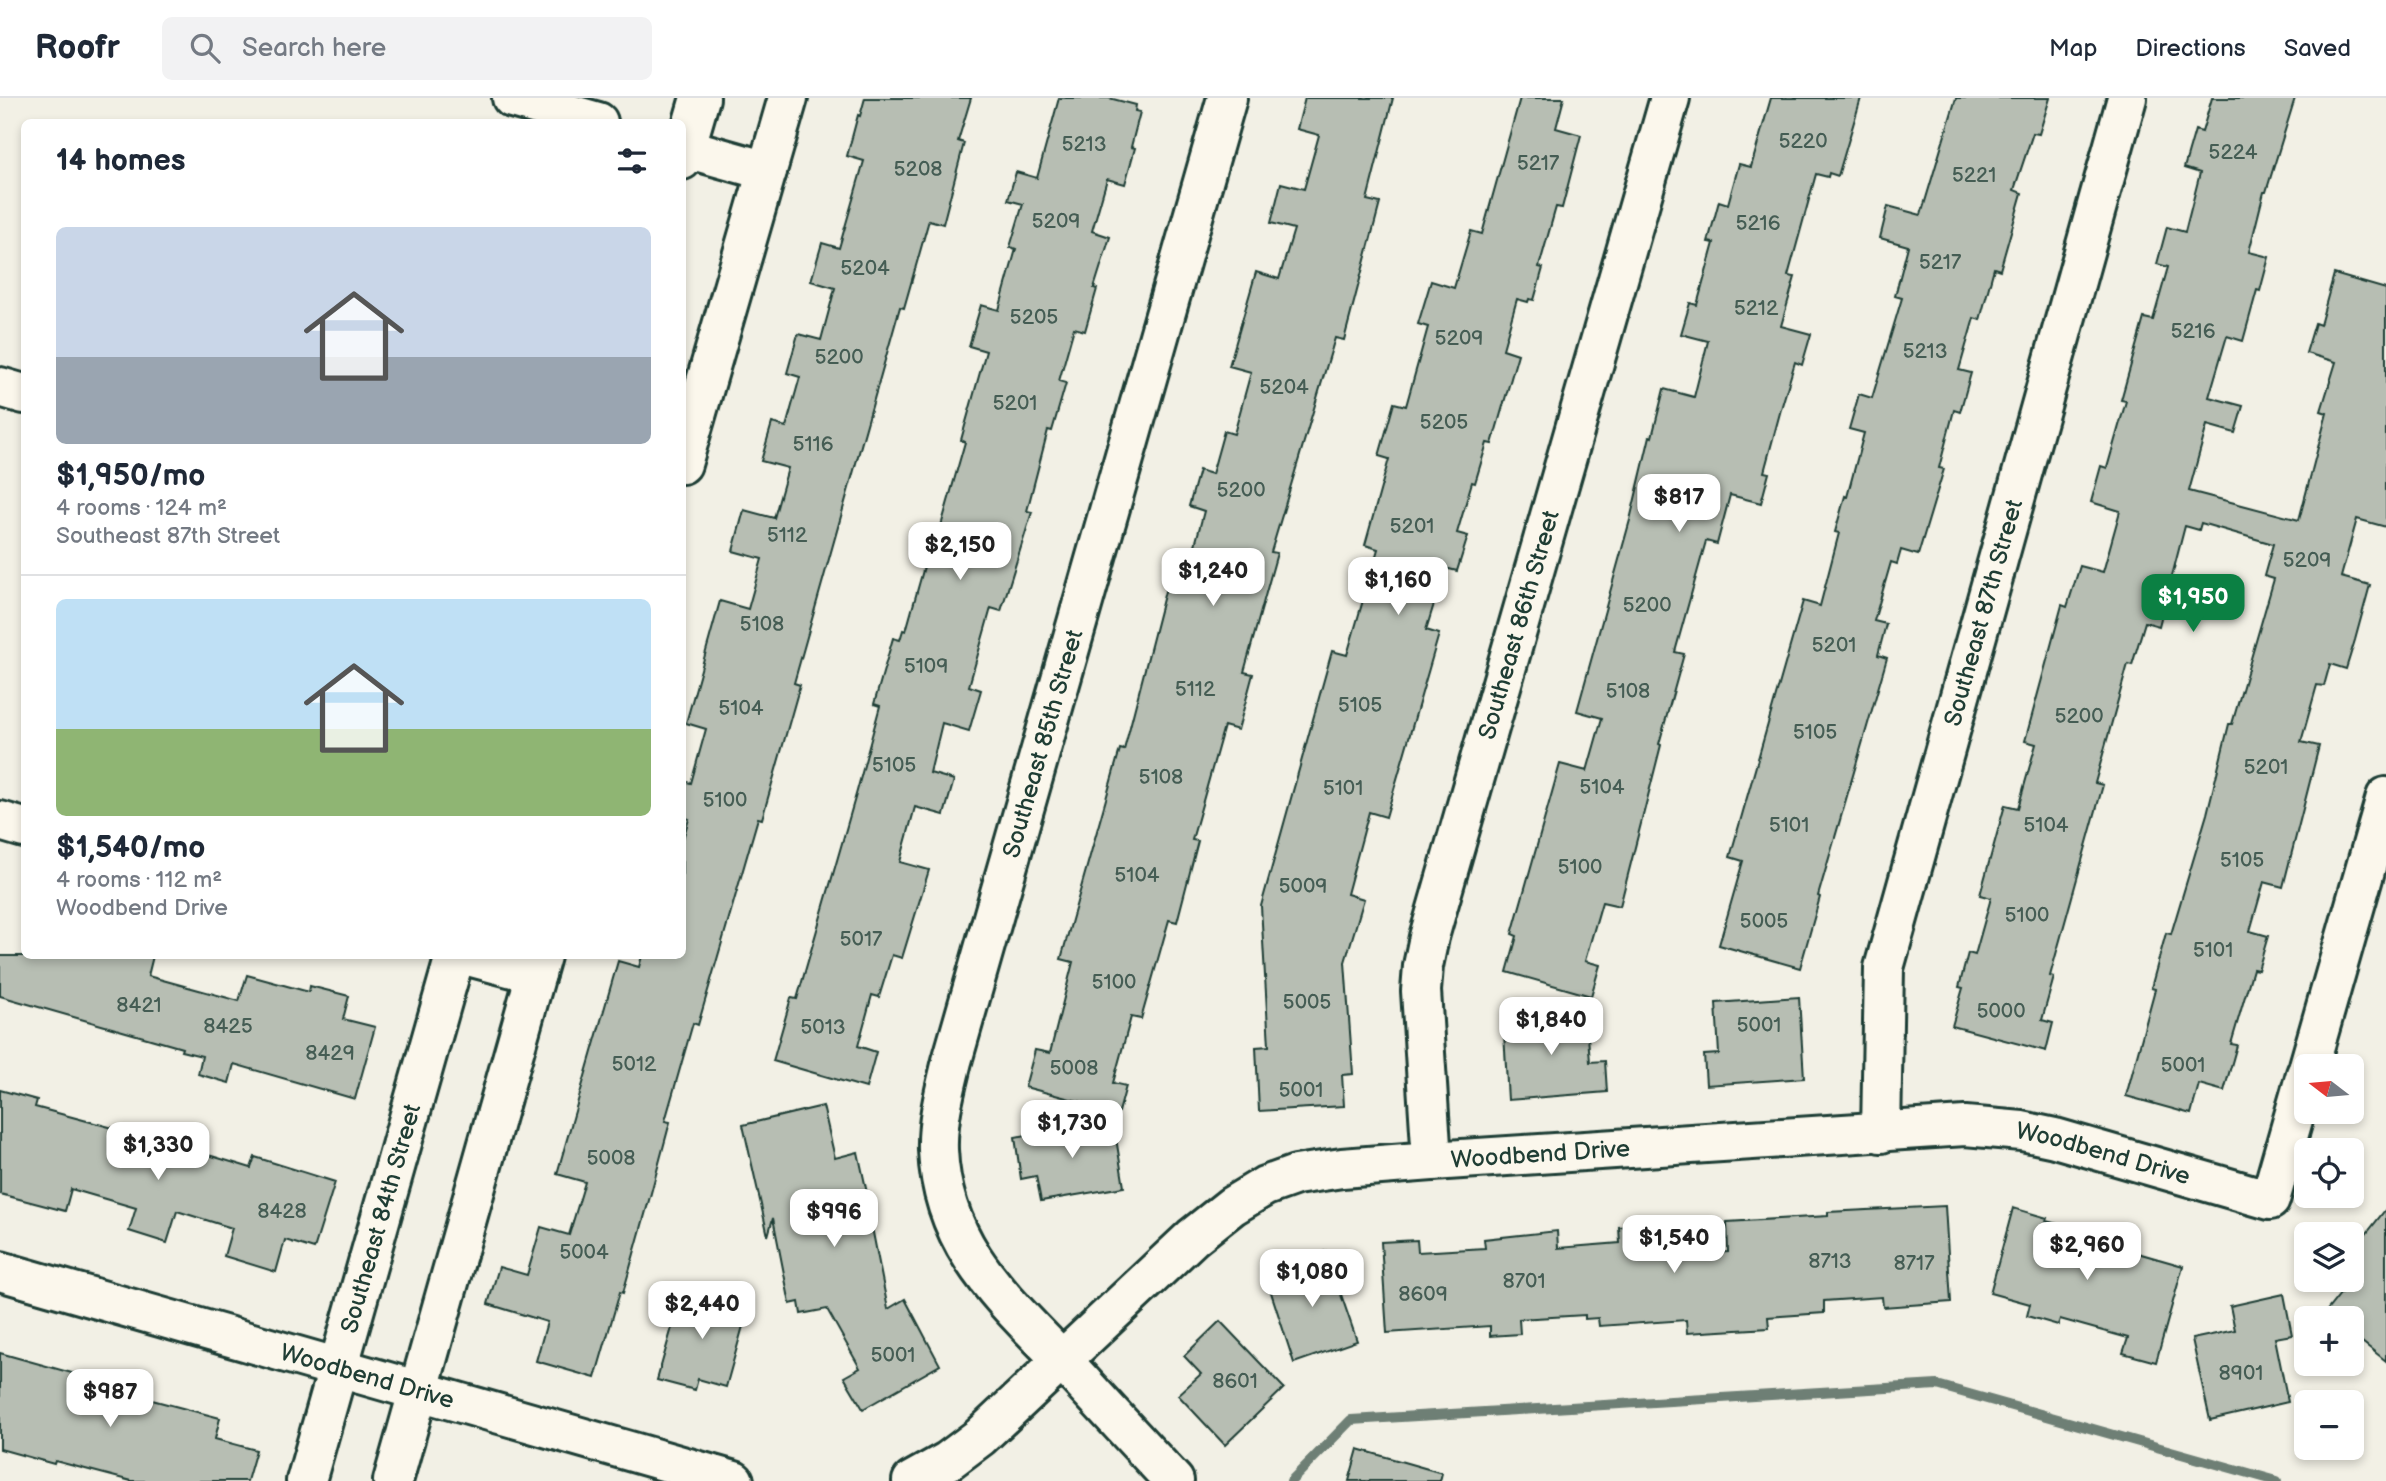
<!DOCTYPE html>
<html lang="en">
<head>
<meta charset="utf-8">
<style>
  :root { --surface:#fff; --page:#f2f2f3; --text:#1f2937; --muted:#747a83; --line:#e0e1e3; --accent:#0b8043 }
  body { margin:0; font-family:"Balsamiq Sans",sans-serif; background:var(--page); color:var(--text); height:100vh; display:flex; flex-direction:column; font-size:26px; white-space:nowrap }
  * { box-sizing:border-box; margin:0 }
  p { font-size:23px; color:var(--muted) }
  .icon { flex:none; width:38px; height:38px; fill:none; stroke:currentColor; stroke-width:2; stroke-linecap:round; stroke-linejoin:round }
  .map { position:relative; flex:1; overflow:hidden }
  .drawer { position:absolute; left:21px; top:21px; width:665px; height:840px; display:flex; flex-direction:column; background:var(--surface); border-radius:10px; box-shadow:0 4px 10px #0003 }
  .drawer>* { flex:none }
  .needle { width:46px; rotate:286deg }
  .buttons { position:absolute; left:2294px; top:956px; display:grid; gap:14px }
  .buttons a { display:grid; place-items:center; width:70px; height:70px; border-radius:10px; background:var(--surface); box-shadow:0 4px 10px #0003; font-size:35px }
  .price { position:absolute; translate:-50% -60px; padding:0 16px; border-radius:14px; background:#fff; color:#222; font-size:23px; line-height:46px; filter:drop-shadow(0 2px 4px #0008) }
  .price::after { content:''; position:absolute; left:50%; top:42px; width:21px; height:16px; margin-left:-10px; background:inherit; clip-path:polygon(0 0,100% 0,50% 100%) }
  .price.current { background:var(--accent); color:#fff }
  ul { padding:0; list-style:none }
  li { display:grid; align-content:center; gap:14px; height:371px; padding:0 35px }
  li+li { border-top:2px solid var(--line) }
  li span { display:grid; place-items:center; height:217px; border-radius:10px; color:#555 }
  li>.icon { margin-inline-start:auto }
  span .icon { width:126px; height:126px; fill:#fffc; stroke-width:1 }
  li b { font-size:30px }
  h2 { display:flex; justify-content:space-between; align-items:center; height:84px; padding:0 35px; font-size:30px }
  header { display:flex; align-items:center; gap:42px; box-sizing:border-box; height:98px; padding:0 35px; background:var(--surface); border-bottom:2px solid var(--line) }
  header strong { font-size:33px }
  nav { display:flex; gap:38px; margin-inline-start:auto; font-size:24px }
  .search { width:490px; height:63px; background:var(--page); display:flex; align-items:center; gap:18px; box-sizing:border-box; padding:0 24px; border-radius:10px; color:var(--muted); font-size:26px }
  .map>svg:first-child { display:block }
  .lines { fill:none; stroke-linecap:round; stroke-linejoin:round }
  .stream { stroke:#6e7f75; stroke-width:10 }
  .building { fill:#b7beb3; stroke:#1f3d34; stroke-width:2 }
  .minor-casing { stroke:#1f3d34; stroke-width:44 }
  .tertiary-casing { stroke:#1f3d34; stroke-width:44 }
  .minor { stroke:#fbf7ec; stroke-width:38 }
  .tertiary { stroke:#fbf7ec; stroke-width:38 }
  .labels { text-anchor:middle; stroke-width:7; stroke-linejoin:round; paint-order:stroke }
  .number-label { font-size:21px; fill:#455d54 }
  .street-label { font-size:24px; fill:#1f3d34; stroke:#fbf7ec }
</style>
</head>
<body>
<header>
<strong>Roofr</strong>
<div class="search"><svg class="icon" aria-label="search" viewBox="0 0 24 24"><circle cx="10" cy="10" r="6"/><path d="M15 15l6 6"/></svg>Search here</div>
<nav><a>Map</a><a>Directions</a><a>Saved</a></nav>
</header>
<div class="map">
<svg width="2386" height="1383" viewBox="0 0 2386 1383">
  <rect width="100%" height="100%" fill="#f2f0e5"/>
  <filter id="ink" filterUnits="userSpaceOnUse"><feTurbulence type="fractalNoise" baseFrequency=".0143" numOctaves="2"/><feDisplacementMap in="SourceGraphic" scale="14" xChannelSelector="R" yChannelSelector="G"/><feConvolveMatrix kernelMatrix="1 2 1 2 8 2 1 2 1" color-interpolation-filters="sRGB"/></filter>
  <g filter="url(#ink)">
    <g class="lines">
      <polyline class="stream" points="1291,1383 1351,1322 1937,1287 2277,1383"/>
    </g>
    <g class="building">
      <polygon points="865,0 971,0 958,43 964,45 943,126 929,122 904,210 900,209 794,585 800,587 775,675 762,721 758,720 698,927 693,925 665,1023 670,1024 651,1095 623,1195 620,1194 595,1280 536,1263 547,1224 488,1206 499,1169 527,1177 541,1129 569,1137 585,1084 557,1076 618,863 639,869 642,858 682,858 682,744 689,721 682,719 682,683 691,685 706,631 686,625 720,503 748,511 762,461 733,453 744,412 774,420 788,370 761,363 772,325 786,329 800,279 787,275 798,236 821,242 835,190 811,183 822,145 839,150 864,63 847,58 858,17 860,18"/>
      <polygon points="1059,0 1109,0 1136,7 1135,13 1140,14 1131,49 1135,50 1125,86 1107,81 1092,133 1110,139 1094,190 1097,191 1085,233 1074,230 1059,283 1066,285 1052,333 1048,332 1027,413 1032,414 1001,513 991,510 969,588 981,592 969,633 942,625 930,675 954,682 944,717 915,709 900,764 929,772 902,860 892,857 879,899 872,897 858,948 876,954 866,990 773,963 791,900 797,901 857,693 880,608 874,606 893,540 900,542 903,532 906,533 932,440 937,442 965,344 961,342 986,253 969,248 981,207 999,212 1016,151 1010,149 1023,106 1008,102 1016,74 1037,80"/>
      <polygon points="1305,0 1393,0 1367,102 1380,105 1344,242 1335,240 1271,454 1277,455 1244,574 1253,576 1238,632 1224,628 1192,742 1198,743 1177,824 1169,822 1141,921 1131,919 1113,985 1126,988 1119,1014 1025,989 1035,952 1050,955 1073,864 1061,861 1120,651 1124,652 1171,470 1188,474 1204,413 1189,408 1199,372 1212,376 1224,333 1234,336 1251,274 1229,268 1256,174 1279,181 1294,131 1271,125 1281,85 1304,91 1319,37 1297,31"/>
      <polygon points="1520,0 1564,0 1556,30 1581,37 1562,110 1556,109 1539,169 1543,170 1534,202 1529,201 1528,204 1517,201 1503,251 1518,256 1492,346 1487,345 1475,385 1472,384 1457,435 1468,438 1457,473 1445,470 1426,532 1439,536 1386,719 1369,714 1347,796 1364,801 1345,864 1353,976 1342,977 1344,1008 1259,1013 1256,949 1269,948 1261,808 1332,553 1347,557 1378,451 1365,447 1389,361 1379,358 1394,305 1406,308 1428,229 1418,226 1431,183 1454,190 1471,133 1482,136"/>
      <polygon points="1771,0 1861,0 1838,78 1829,75 1828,79 1816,76 1788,178 1795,179 1781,228 1811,236 1802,267 1795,264 1781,311 1764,374 1769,375 1761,405 1730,397 1717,446 1706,443 1675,554 1684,556 1659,646 1661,647 1620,808 1602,804 1585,863 1600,867 1591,898 1507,874 1517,838 1512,836 1560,666 1587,673 1602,620 1577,613 1630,422 1650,338 1652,339 1664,291 1694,299 1708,243 1681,236 1690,205 1697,207 1714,145 1708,144 1719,103 1728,106 1739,66 1751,69"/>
      <polygon points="1956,0 2050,0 2039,36 2033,35 2014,92 2022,95 2000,172 1994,170 1980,222 1974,220 1959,272 1971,275 1960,314 1954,312 1939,370 1944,371 1918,457 1901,452 1897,466 1891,464 1874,523 1886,526 1878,557 1887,560 1818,798 1820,799 1800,870 1719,847 1743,763 1730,759 1803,503 1820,508 1839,435 1835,434 1845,398 1847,399 1864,335 1849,331 1859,296 1872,300 1902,200 1895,198 1908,148 1880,140 1888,108 1921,117"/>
      <polygon points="2212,0 2295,0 2266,94 2264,94 2249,154 2269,159 2260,193 2257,192 2243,243 2227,238 2209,299 2243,308 2235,335 2207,327 2189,393 2299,422 2327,315 2321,313 2336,264 2306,255 2315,225 2320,227 2334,176 2386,191 2386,429 2357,421 2341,479 2370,487 2355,542 2346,571 2330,566 2324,588 2317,587 2301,644 2319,648 2283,789 2264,784 2250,833 2268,838 2258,872 2253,871 2231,946 2237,947 2224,993 2199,986 2191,1016 2126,998 2155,891 2151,890 2166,835 2171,836 2207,716 2229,626 2232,626 2274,481 2264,478 2273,446 2201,425 2199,432 2185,428 2159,528 2145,524 2132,567 2128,566 2095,685 2103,687 2050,878 2054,879 2042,922 2053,925 2046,953 1952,928 1963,890 1959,889 1968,855 1975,857 1991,800 1980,797 2005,707 2018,710 2036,646 2025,643 2062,507 2067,509 2080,468 2103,474 2120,413 2091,404 2101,368 2107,370 2126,303 2121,302 2144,220 2153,222 2168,169 2157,166 2167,129 2185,134 2200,75 2184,70 2195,32 2202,34"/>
      <polygon points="0,858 153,858 148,878 239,903 247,877 309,894 310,888 349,898 343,921 375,929 355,1001 234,966 229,985 198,976 202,958 181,953 182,950 0,898"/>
      <polygon points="1799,899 1804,980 1706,987 1704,957 1719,956 1716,905"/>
      <polygon points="1586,912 1590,964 1605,963 1607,994 1508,1002 1503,919"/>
      <polygon points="0,992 37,1002 35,1009 169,1045 251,1070 255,1059 335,1084 314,1151 285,1142 276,1174 224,1158 232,1130 177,1113 167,1145 129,1133 136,1110 71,1091 65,1113 0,1096"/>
      <polygon points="823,1008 835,1060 858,1054 869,1104 867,1104 888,1211 905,1201 940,1267 863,1311 844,1279 860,1270 827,1211 801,1216 799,1204 790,1206 773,1120 768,1138 743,1027"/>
      <polygon points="1113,1022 1124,1089 1041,1103 1036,1078 1021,1081 1015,1039"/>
      <polygon points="1945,1108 1951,1204 1883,1209 1882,1199 1824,1203 1824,1215 1768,1219 1769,1230 1687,1235 1686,1222 1599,1228 1598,1220 1585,1221 1585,1217 1519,1221 1520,1236 1490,1238 1490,1228 1387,1235 1381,1144 1417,1142 1418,1154 1485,1150 1484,1141 1557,1133 1558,1150 1620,1145 1619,1129 1658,1126 1660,1158 1728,1154 1727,1124 1828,1118 1828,1114"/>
      <polygon points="2013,1110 2047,1120 2046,1123 2084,1133 2082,1139 2183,1168 2156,1264 2123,1255 2128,1240 2060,1221 2058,1227 2027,1218 2030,1206 1990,1195"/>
      <polygon points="2386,1111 2386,1263 2352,1236 2352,1220 2321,1220 2352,1181 2352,1154"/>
      <polygon points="1326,1153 1357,1243 1294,1265 1268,1185 1296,1175 1292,1165"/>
      <polygon points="683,1191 748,1210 726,1289 698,1281 695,1292 657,1282"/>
      <polygon points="2284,1196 2292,1237 2275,1240 2288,1304 2210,1322 2192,1241 2235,1232 2230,1208"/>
      <polygon points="1220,1223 1284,1290 1225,1347 1178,1297 1201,1276 1184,1258"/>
      <polygon points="0,1255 86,1279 86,1277 138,1291 137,1298 220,1320 215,1341 256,1352 247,1383 131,1383 55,1363 54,1366 0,1351"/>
      <polygon points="1358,1351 1442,1375 1440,1383 1349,1383"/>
    </g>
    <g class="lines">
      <defs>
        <g id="minor">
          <polyline points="512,0 598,24"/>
          <polyline points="682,49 767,73"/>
          <polyline points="0,289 24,296"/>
          <polyline points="0,723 24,730"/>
          <polyline points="468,858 536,876"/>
          <polyline points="2309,968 2386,699"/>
          <path id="s1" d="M1881,1035L1884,870L2127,0"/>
          <path id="s2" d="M1432,1063L1421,893L1423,868L1429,839L1670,0"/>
          <path id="s3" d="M0,1173L734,1383"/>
          <path id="s4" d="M912,1383L948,1363L980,1339L1193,1139L1232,1108L1265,1088L1296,1077L1342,1070L1432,1063L1965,1028L2022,1033L2055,1040L2270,1102L2306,976"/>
          <path id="s5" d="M1174,1383C1135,1342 1097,1300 1058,1258C998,1196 942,1145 938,1052C937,1022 945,992 952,963L1227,0"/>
        </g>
        <g id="tertiary">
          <polyline points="682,62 700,0"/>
          <polyline points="682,366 788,0"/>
          <path id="s6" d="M306,1383L455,858"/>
          <polyline points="393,1383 541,858"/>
        </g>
      </defs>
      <use href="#minor" class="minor-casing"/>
      <use href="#tertiary" class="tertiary-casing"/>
      <use href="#minor" class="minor"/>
      <use href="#tertiary" class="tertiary"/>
    </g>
  </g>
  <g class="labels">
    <g class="number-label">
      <text x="1803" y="50">5220</text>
      <text x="1084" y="53">5213</text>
      <text x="2233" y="61">5224</text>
      <text x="1538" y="72">5217</text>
      <text x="918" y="78">5208</text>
      <text x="1974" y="84">5221</text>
      <text x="1056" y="130">5209</text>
      <text x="1758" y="132">5216</text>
      <text x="1940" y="171">5217</text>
      <text x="865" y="177">5204</text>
      <text x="1756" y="217">5212</text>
      <text x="1034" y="226">5205</text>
      <text x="2193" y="240">5216</text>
      <text x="1459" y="247">5209</text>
      <text x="1925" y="260">5213</text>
      <text x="839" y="266">5200</text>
      <text x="1284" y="296">5204</text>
      <text x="1015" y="312">5201</text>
      <text x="1444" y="331">5205</text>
      <text x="813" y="353">5116</text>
      <text x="1241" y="399">5200</text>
      <text x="1412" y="435">5201</text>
      <text x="787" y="444">5112</text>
      <text x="2307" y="469">5209</text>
      <text x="1647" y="514">5200</text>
      <text x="762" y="533">5108</text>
      <text x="1834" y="554">5201</text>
      <text x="926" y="575">5109</text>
      <text x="1195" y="598">5112</text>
      <text x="1628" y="600">5108</text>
      <text x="1360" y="614">5105</text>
      <text x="741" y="617">5104</text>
      <text x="2079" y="625">5200</text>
      <text x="1815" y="641">5105</text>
      <text x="894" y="674">5105</text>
      <text x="2266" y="676">5201</text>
      <text x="1161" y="686">5108</text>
      <text x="1602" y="696">5104</text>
      <text x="1343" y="697">5101</text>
      <text x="725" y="709">5100</text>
      <text x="1789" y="734">5101</text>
      <text x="2046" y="734">5104</text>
      <text x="2242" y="769">5105</text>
      <text x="1580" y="776">5100</text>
      <text x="1137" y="784">5104</text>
      <text x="1303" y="795">5009</text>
      <text x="2027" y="824">5100</text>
      <text x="1764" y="830">5005</text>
      <text x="861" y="848">5017</text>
      <text x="2213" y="859">5101</text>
      <text x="1114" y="891">5100</text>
      <text x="1307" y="911">5005</text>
      <text x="139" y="914">8421</text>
      <text x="2001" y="920">5000</text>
      <text x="1759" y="934">5001</text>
      <text x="228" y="935">8425</text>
      <text x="823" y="936">5013</text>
      <text x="330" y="962">8429</text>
      <text x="634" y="973">5012</text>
      <text x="2183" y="974">5001</text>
      <text x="1074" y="977">5008</text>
      <text x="1301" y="999">5001</text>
      <text x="611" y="1067">5008</text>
      <text x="282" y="1120">8428</text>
      <text x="584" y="1161">5004</text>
      <text x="1830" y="1170">8713</text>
      <text x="1914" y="1172">8717</text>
      <text x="1524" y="1190">8701</text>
      <text x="1423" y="1203">8609</text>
      <text x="893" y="1264">5001</text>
      <text x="2241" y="1282">8901</text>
      <text x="1235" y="1290">8601</text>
    </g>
    <g class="street-label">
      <text dy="8" stroke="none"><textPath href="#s1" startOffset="534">Southeast 87th Street</textPath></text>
      <text dy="8" stroke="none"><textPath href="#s2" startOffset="550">Southeast 86th Street</textPath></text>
      <text dy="8" stroke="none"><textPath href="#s5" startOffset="836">Southeast 85th Street</textPath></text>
      <text dy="8" stroke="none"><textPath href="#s4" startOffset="740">Woodbend Drive</textPath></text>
      <text dy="8" stroke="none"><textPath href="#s4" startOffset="1307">Woodbend Drive</textPath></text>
      <text dy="8" stroke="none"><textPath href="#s6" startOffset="273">Southeast 84th Street</textPath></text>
      <text dy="8" stroke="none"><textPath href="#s3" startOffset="382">Woodbend Drive</textPath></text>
    </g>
  </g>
</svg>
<div class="buttons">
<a><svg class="needle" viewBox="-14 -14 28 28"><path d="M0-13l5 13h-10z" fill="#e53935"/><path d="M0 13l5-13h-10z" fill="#747a83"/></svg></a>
<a><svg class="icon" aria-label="locate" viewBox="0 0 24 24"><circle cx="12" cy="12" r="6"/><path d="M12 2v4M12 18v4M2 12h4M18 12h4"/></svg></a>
<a><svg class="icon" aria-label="layers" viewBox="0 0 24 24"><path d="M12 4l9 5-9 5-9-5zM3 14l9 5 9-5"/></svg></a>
<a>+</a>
<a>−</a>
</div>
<b class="price" style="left:1679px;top:436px">$817</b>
<b class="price" style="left:960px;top:484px">$2,150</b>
<b class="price" style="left:1213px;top:510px">$1,240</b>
<b class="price" style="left:1398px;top:519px">$1,160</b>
<b class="price current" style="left:2193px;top:536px">$1,950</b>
<b class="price" style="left:1551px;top:959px">$1,840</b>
<b class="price" style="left:1072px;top:1062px">$1,730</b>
<b class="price" style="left:158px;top:1084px">$1,330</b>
<b class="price" style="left:834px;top:1151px">$996</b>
<b class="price" style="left:1674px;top:1177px">$1,540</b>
<b class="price" style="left:2087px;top:1184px">$2,960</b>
<b class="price" style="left:1312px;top:1211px">$1,080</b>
<b class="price" style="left:702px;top:1243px">$2,440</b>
<b class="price" style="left:110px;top:1331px">$987</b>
<section class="drawer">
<h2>14 homes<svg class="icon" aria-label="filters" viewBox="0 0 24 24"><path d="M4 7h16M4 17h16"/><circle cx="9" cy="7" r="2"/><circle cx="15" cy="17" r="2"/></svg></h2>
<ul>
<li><span style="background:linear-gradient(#c9d6e8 60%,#9aa5b1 0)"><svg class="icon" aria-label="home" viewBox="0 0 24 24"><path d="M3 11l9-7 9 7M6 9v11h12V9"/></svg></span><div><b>$1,950/mo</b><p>4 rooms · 124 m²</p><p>Southeast 87th Street</p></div></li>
<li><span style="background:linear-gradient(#bfe0f5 60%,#8fb573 0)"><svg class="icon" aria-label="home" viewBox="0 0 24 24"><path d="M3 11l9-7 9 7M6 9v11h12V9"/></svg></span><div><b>$1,540/mo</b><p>4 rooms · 112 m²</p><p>Woodbend Drive</p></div></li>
</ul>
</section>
</div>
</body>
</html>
